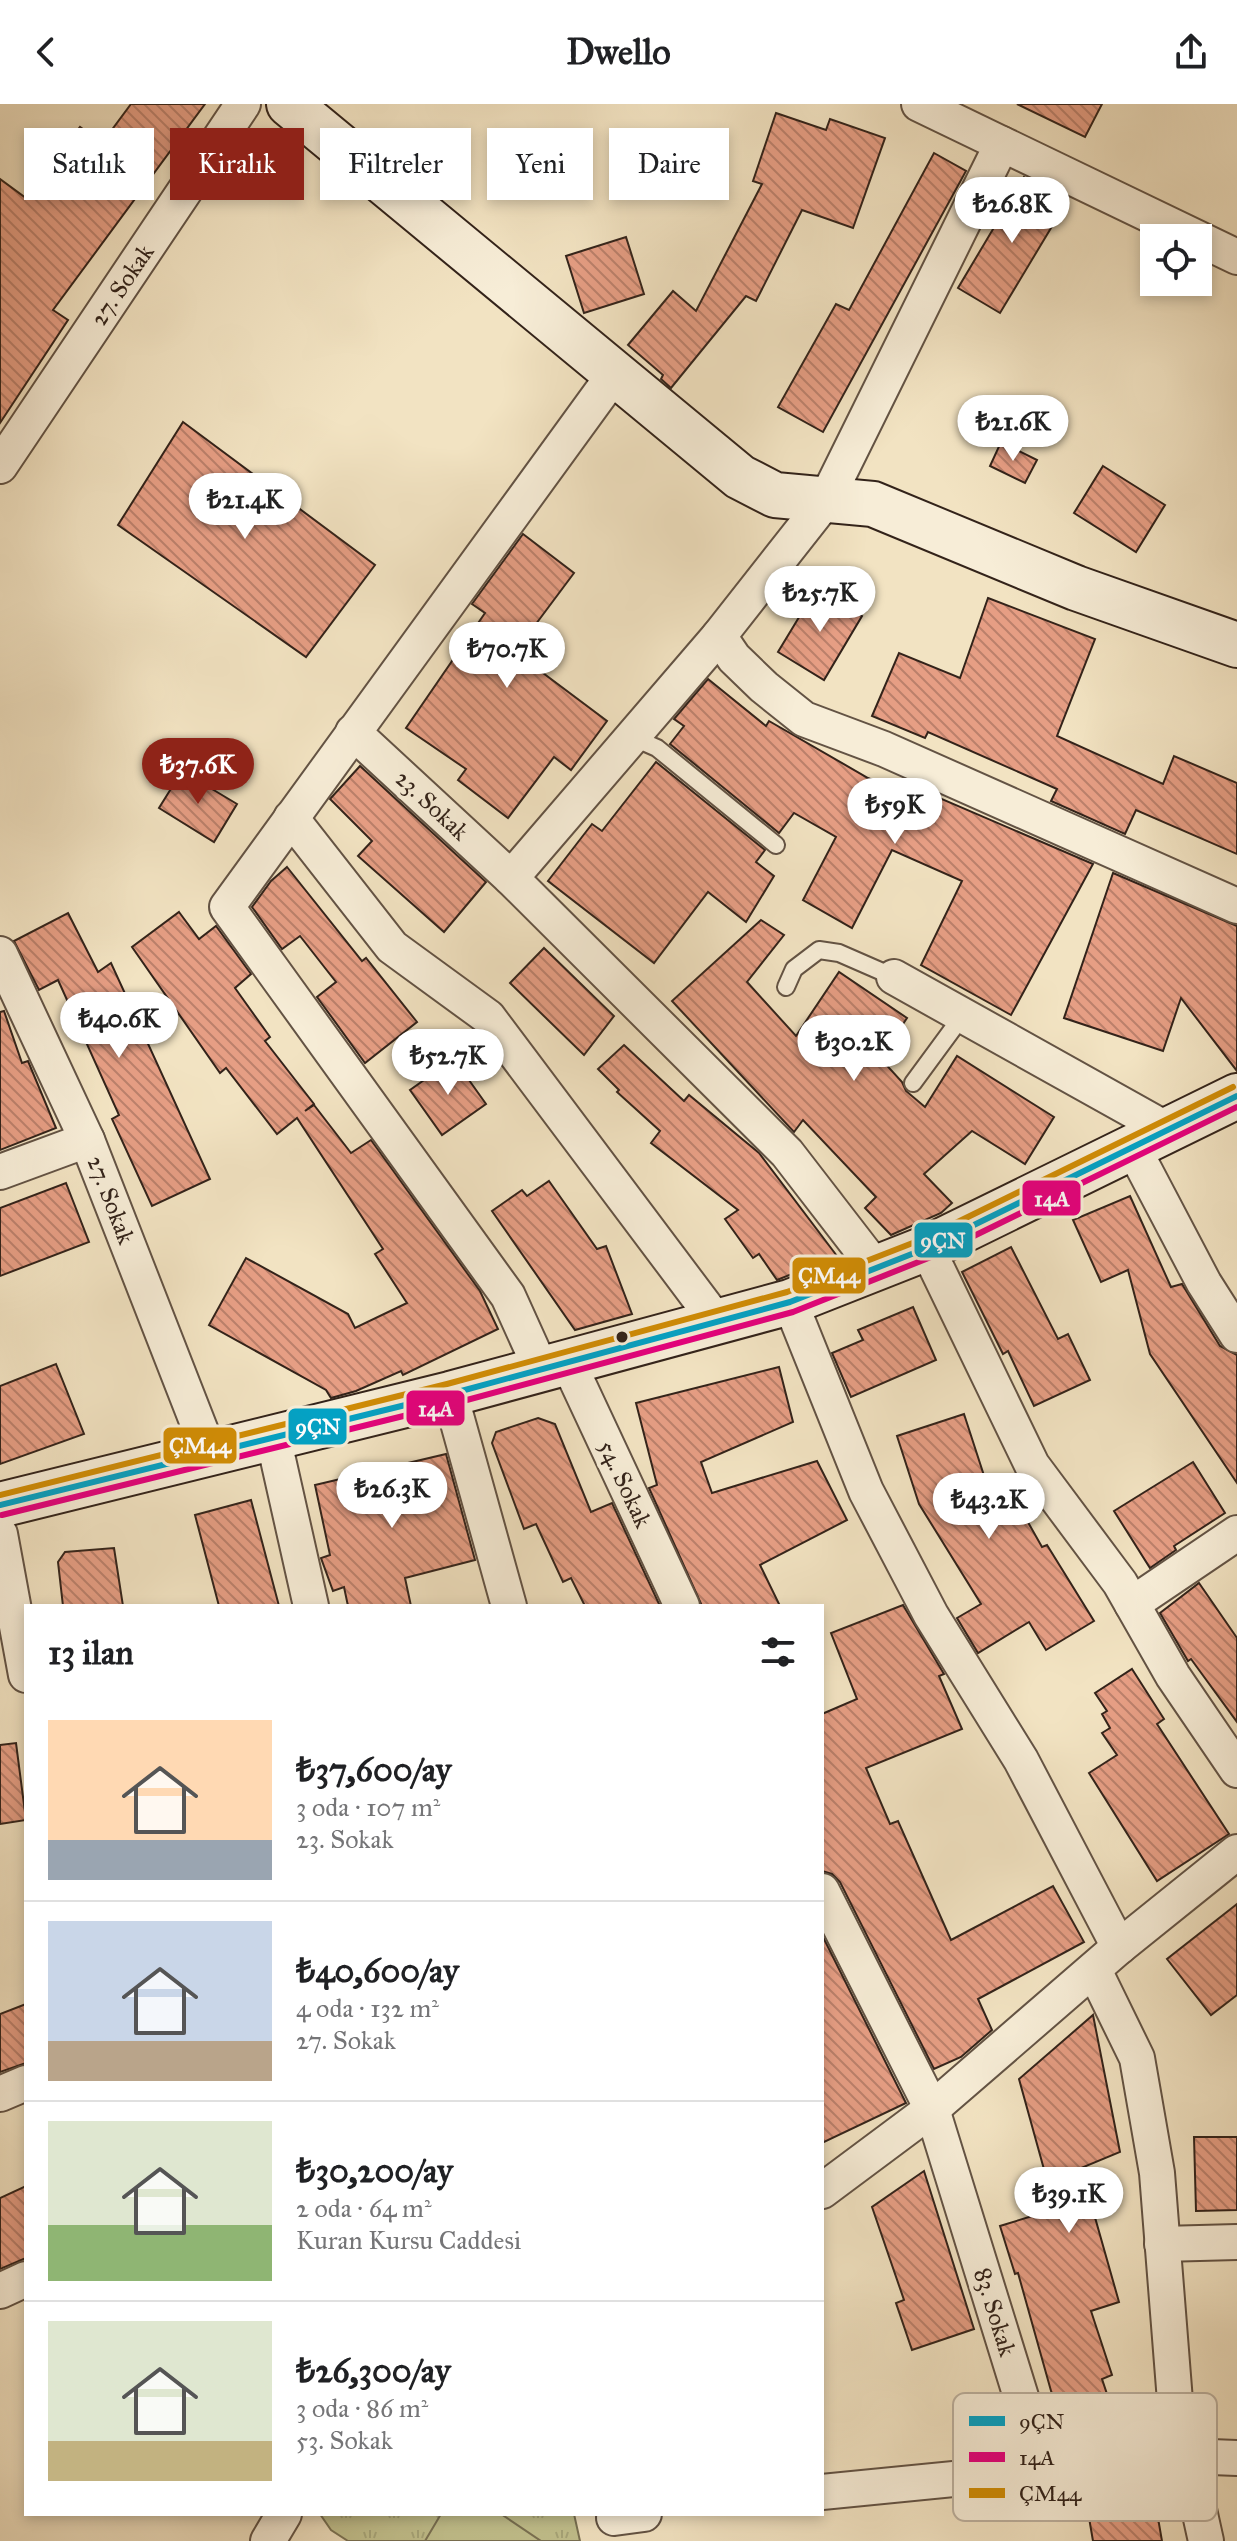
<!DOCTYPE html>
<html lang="tr">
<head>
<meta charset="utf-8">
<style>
  :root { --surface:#fff; --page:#f6f6f6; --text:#202124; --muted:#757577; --line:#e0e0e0; --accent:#8f2418 }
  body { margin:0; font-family:"IM FELL Great Primer",serif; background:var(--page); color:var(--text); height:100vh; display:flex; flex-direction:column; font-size:30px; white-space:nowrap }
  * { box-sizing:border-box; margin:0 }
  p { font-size:26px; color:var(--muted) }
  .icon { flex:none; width:44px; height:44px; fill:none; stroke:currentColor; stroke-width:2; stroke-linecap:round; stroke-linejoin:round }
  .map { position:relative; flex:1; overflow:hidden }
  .drawer { position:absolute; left:24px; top:1500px; width:800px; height:912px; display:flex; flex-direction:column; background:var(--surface); border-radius:0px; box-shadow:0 4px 12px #0003 }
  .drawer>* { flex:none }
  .top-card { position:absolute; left:24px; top:24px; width:800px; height:72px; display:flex; gap:16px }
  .buttons { position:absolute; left:1140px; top:120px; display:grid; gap:16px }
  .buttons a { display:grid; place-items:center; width:72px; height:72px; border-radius:0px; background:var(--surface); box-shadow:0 4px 12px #0003; font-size:40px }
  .price { position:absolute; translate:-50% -68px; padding:0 18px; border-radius:28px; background:#fff; color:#222; font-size:26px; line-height:52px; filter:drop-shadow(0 2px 4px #0008) }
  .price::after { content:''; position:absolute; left:50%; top:48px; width:24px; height:18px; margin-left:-12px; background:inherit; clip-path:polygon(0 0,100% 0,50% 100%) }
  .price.on { background:var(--accent); color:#fff }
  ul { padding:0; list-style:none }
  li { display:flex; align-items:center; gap:24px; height:200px; padding:0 24px }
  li+li { border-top:2px solid var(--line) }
  li span { display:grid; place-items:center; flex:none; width:224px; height:160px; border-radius:0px; color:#555 }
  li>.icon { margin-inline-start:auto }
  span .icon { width:96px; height:96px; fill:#fffc; stroke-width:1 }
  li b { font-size:34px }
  h2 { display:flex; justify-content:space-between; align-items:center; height:96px; padding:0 24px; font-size:34px }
  .chip { padding:0 28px; border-radius:0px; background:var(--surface); box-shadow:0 4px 12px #0003; font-size:28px; line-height:72px }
  .chip.on { background:var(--accent); color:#fff }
  header { display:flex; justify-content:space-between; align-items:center; height:104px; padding:0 24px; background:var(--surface); font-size:36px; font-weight:700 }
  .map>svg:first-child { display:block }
  .park { fill:url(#park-tufts); stroke:#7a7254; stroke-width:2 }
  .pitch { fill:#c2c18e; stroke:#7a7254; stroke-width:2 }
  .building { fill:url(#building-back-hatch); stroke:#33231a; stroke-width:2 }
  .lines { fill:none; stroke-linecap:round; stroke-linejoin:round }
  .lane-casing { stroke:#635344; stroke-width:20 }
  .street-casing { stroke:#635344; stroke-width:38 }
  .secondary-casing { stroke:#33231a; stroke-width:48 }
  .lane { stroke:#f7edd7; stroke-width:16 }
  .street { stroke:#f7edd7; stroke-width:34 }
  .secondary { stroke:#f7edd7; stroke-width:44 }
  .bus-1-casing { stroke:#f7edd7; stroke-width:12 }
  .bus-2-casing { stroke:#f7edd7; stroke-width:12 }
  .bus-3-casing { stroke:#f7edd7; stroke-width:12 }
  .bus-1 { stroke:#03a2c5; stroke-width:6 }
  .bus-2 { stroke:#e5007d; stroke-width:6 }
  .bus-3 { stroke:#d08c05; stroke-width:6 }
  .bus-dot { fill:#33231a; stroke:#f7edd7; stroke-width:3 }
  .labels { text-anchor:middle; stroke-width:8; stroke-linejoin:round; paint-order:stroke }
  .street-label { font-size:24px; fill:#33231a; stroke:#f7edd7 }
  .key { fill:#f7edd7; stroke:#bcb09e; stroke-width:2 }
  .key-label { font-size:22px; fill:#33231a }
  .line-badge { stroke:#f7edd7; stroke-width:3 }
  .badge-label { font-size:22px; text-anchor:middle; font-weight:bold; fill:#fff }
</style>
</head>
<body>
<header><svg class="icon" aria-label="back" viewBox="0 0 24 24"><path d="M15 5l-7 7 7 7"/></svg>Dwello<svg class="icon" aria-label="share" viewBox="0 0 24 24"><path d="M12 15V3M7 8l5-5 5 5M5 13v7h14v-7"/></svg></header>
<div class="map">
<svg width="1237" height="2437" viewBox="0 0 1237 2437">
  <defs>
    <pattern id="park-tufts" width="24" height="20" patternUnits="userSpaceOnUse" patternTransform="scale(2)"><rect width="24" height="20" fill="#c2c18e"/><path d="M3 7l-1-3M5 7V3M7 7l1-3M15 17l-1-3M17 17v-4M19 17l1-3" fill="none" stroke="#a7a67a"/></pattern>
    <pattern id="building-back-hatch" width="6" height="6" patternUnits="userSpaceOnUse" patternTransform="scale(2)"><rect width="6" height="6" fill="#e69e84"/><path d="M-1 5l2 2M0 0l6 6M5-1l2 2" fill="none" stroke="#bb806b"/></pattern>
  </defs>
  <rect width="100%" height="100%" fill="#f2e3c2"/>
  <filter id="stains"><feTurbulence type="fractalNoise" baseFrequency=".0025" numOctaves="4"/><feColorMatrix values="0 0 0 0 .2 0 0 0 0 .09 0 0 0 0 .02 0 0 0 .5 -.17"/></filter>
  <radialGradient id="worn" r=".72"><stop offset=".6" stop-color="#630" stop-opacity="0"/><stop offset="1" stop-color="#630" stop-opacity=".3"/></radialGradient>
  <polygon class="park" points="320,2410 574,2410 580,2437 348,2437 331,2426"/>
  <polygon class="pitch" points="441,2410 501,2410 541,2437 425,2437"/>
  <g class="building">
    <polygon points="131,0 205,0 53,206 68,216 0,319 0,75 26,94 80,23 102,39"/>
    <polygon points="1017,0 1102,0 1085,33"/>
    <polygon points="776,9 826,26 830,15 885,34 853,124 802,106 756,197 746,192 671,284 661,275 663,271 628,241 673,187 696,207 762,80 753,77"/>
    <polygon points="934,49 966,67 823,328 778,303 836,200 849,206"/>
    <polygon points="1024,73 1066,99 1000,209 958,184"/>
    <polygon points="626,133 644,190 584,209 566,152"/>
    <polygon points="183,318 375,461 306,553 118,421"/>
    <polygon points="1001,338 1037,356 1025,379 990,362"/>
    <polygon points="1103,362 1165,401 1136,448 1074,409"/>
    <polygon points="523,430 574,469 515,548 607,617 571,666 554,653 508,714 458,676 466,665 406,624 485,509 472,500"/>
    <polygon points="816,485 862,512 824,576 778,548"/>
    <polygon points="988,494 1095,535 1057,632 1163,680 1174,652 1237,679 1237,750 1136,706 1125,730 1051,697 1057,685 928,628 925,634 872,612 899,549 960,574"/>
    <polygon points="708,575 766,622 769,617 868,674 903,689 907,680 1093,760 1011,911 921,861 962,777 892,746 852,824 803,796 836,733 794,709 779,729 670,640 684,622 674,615"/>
    <polygon points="656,658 765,746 756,758 774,772 746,818 708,788 654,859 548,777 592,720 602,727"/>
    <polygon points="360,662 486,778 444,828 358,752 372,737 330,695"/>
    <polygon points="182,667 237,700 214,738 159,704"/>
    <polygon points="287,763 362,857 366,854 417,918 365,959 317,893 336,878 300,832 282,845 252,803 271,777"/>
    <polygon points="1113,769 1237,822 1237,967 1181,894 1163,947 1064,914"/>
    <polygon points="179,808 199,835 216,822 251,870 235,884 270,933 265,937 314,1000 305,1007 314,1001 351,1049 371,1036 480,1187 498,1225 403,1271 401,1267 356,1287 331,1294 326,1286 209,1221 246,1154 348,1210 355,1224 407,1199 375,1150 383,1145 297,1014 277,1030 226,964 220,969 132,843"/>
    <polygon points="68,809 98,868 111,859 210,1075 152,1102 112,1015 119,1011 58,876 39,886 14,837"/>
    <polygon points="761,816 784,831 747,878 796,932 839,868 907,914 880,954 902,978 906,987 925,1003 957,952 1054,1013 1025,1060 972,1027 924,1070 952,1099 941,1109 891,1131 865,1104 876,1093 803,1016 794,1028 672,897"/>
    <polygon points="544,844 614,912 584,951 510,879"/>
    <polygon points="4,907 22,959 28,957 56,1024 0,1046 0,908"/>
    <polygon points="624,941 684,997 689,991 759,1049 837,1152 777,1176 759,1150 753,1154 725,1115 738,1106 651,1039 660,1027 617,988 619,986 598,965"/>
    <polygon points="454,955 486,1000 442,1031 410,986"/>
    <polygon points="549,1077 597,1145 606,1142 632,1210 575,1226 492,1107 522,1086 527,1092"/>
    <polygon points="66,1079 89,1138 0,1172 0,1104"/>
    <polygon points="1130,1092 1171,1183 1182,1180 1220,1242 1237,1251 1237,1379 1150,1250 1128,1166 1101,1178 1073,1116"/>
    <polygon points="1011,1143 1058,1235 1068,1230 1090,1276 1034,1302 1008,1247 1003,1250 962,1168"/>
    <polygon points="913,1203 936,1256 851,1293 832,1249 863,1236 858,1226"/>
    <polygon points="56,1260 84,1330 0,1360 0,1282"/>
    <polygon points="779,1263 793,1318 701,1358 712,1389 817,1357 847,1416 760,1461 780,1502 702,1502 649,1384 657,1381 636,1299"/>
    <polygon points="964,1310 990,1390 1007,1381 1042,1443 1047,1441 1094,1517 1046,1546 1029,1518 978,1549 957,1514 981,1500 919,1400 897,1332"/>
    <polygon points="538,1314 555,1320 591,1408 612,1399 660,1502 585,1502 571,1474 563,1478 536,1420 524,1425 492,1339 496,1328"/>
    <polygon points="446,1350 475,1456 405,1474 411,1502 348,1502 344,1483 333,1487 321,1454 330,1451 315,1381"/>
    <polygon points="1193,1358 1225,1409 1174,1442 1176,1446 1150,1464 1114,1407"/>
    <polygon points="251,1396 279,1502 219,1502 195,1411"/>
    <polygon points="114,1444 123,1502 63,1502 58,1458 65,1448"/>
    <polygon points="1199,1479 1237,1534 1237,1618 1191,1555 1188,1557 1160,1509"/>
    <polygon points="903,1501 944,1570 939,1572 962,1625 866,1664 890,1720 898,1717 951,1836 1053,1782 1084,1838 978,1895 992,1926 961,1953 934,1965 840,1778 832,1770 822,1767 822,1610 857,1595 831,1529"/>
    <polygon points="1132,1565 1164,1615 1157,1620 1229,1730 1157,1777 1089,1669 1117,1651 1102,1629 1110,1624 1102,1610 1107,1607 1095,1589"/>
    <polygon points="16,1639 26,1716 0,1720 0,1641"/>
    <polygon points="1237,1800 1237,1891 1211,1911 1167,1855"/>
    <polygon points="822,1831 906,1999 822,2039"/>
    <polygon points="26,1900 26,1959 0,1968 0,1910"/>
    <polygon points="1093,1911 1120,2048 1081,2064 1119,2198 1091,2207 1112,2271 1102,2275 1121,2332 1096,2341 1067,2344 1018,2169 1015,2170 1000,2122 1055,2105 1019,1975"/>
    <polygon points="1194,2033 1237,2033 1237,2106 1196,2107"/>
    <polygon points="924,2067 974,2225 912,2246 896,2199 904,2196 872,2103"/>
    <polygon points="26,2082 26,2154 0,2165 0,2094"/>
    <polygon points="1154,2391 1162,2437 1093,2437 1087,2402"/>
  </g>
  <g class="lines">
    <defs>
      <g id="lane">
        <polyline points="632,633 657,644 776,741"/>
        <polyline points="786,883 794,865 819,846 839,849 894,873"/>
        <polyline points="913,979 963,911"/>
      </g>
      <g id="street">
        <polyline points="919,0 1002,40 826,396 719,532 734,554 764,583 804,615 884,645 1237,802"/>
        <polyline points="1002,40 1237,153"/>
        <polyline points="0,362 243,0"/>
        <polyline points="719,532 511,774 787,1049 875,1163"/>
        <polyline points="353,628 511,774"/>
        <polyline points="291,714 392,843 488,913 717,1218"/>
        <polyline points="0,850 87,1036 209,1348"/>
        <polyline points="894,873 1166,1025"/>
        <polyline points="1132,1042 1204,1179 1237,1231"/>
        <polyline points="0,1068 87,1036"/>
        <polyline points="927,1144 1032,1361 1120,1479 1173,1572 1237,1666"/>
        <polyline points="790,1198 866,1387 931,1511 1021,1656 1119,1843"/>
        <polyline points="568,1258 682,1502"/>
        <polyline points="541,1265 508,1192 227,803 616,268"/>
        <polyline points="450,1290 509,1502"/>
        <polyline points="273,1333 311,1502"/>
        <polyline points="0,1430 26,1571"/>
        <polyline points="1132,1500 1237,1429"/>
        <polyline points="822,1787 932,2005 1043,2364"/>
        <polyline points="1094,1866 1137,1954 1157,2069 1175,2297 1206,2437"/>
        <polyline points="0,1990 26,1979"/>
        <polyline points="822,2087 932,2005 1119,1843 1237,1748"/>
        <polyline points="1162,2140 1237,2138"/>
        <polyline points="0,2187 26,2175"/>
        <polyline points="822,2388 1186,2352 1237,2354"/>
        <polyline points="614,2414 644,2410"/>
        <polyline points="268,2437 284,2410"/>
      </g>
      <g id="secondary">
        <polyline points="289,0 740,373 775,391 873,400 1076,484 1237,541"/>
        <polyline points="0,1401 450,1290 790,1198 927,1144 1237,992"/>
      </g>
    </defs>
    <use href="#lane" class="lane-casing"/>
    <use href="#street" class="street-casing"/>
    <use href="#secondary" class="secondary-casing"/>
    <use href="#lane" class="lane"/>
    <use href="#street" class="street"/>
    <use href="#secondary" class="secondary"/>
    <defs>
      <polyline id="bus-1" points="0,1401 450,1290 790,1198 927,1144 1237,992"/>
      <polyline id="bus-2" points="2,1411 452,1300 793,1208 931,1153 1237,1003"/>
      <polyline id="bus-3" points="0,1391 447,1280 787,1188 923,1135 1233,983"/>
    </defs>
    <use href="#bus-1" class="bus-1-casing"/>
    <use href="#bus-2" class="bus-2-casing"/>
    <use href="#bus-3" class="bus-3-casing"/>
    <use href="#bus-1" class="bus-1"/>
    <use href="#bus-2" class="bus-2"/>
    <use href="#bus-3" class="bus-3"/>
  </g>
  <circle class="bus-dot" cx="622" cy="1233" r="7"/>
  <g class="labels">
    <g class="street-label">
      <text transform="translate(122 181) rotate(-56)" y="8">27. Sokak</text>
      <text transform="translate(432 701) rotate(43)" y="8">23. Sokak</text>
      <text transform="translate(111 1096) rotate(69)" y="8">27. Sokak</text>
      <text transform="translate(625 1380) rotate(65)" y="8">54. Sokak</text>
      <text transform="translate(995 2208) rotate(73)" y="8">83. Sokak</text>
    </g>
  </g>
  <rect x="953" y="2289" width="264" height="128" rx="12" class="key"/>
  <rect x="969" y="2312" width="36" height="10" fill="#03a2c5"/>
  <rect x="969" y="2348" width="36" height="10" fill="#e5007d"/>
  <rect x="969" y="2384" width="36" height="10" fill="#d08c05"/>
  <g class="key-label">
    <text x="1019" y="2325">9ÇN</text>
    <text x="1019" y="2361">14A</text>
    <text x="1019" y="2397">ÇM44</text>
  </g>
  <g class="line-badge">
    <rect x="1021" y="1075" width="61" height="38" rx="8" fill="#e5007d"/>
    <rect x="913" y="1117" width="61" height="38" rx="8" fill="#03a2c5"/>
    <rect x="791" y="1152" width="76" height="39" rx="8" fill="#d08c05"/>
    <rect x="405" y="1285" width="61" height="38" rx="8" fill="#e5007d"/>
    <rect x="287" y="1303" width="61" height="39" rx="8" fill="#03a2c5"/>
    <rect x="162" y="1322" width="76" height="39" rx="8" fill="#d08c05"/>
  </g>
  <g class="badge-label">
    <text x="1052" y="1102">14A</text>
    <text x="943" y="1144">9ÇN</text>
    <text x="829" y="1179">ÇM44</text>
    <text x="436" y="1312">14A</text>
    <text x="318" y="1330">9ÇN</text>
    <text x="200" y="1349">ÇM44</text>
  </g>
  <rect width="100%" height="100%" filter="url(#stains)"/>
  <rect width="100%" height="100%" fill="url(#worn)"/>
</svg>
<div class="buttons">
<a><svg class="icon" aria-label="locate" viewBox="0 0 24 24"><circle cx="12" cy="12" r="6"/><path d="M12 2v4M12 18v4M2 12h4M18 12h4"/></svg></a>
</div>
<b class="price" style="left:1012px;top:141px">₺26.8K</b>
<b class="price" style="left:1013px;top:359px">₺21.6K</b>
<b class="price" style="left:245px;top:437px">₺21.4K</b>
<b class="price" style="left:820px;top:530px">₺25.7K</b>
<b class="price" style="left:507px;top:586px">₺70.7K</b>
<b class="price on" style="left:198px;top:702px">₺37.6K</b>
<b class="price" style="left:895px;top:742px">₺59K</b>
<b class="price" style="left:119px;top:956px">₺40.6K</b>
<b class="price" style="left:854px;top:979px">₺30.2K</b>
<b class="price" style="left:448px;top:993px">₺52.7K</b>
<b class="price" style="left:392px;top:1426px">₺26.3K</b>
<b class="price" style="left:989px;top:1437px">₺43.2K</b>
<b class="price" style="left:1069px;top:2131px">₺39.1K</b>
<div class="top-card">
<a class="chip">Satılık</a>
<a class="chip on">Kiralık</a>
<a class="chip">Filtreler</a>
<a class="chip">Yeni</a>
<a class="chip">Daire</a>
</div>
<section class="drawer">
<h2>13 ilan<svg class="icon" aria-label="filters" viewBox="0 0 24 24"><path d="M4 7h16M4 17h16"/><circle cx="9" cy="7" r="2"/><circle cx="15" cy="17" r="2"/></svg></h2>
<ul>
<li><span style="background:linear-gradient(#ffd9b3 75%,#9aa5b1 0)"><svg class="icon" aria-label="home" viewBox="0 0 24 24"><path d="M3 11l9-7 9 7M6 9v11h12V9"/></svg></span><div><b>₺37,600/ay</b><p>3 oda · 107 m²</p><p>23. Sokak</p></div></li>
<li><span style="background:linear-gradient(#c9d6e8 75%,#b9a48a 0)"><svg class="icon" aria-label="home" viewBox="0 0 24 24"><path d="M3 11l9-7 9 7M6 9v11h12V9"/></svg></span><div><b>₺40,600/ay</b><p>4 oda · 132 m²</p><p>27. Sokak</p></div></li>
<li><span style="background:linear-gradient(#dfe7d0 65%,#8fb573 0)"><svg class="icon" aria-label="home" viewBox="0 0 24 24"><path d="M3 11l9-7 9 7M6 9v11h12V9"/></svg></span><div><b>₺30,200/ay</b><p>2 oda · 64 m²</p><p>Kuran Kursu Caddesi</p></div></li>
<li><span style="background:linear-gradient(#dfe7d0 75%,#c2b280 0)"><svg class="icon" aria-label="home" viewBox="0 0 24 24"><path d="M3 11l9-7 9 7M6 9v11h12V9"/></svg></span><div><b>₺26,300/ay</b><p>3 oda · 86 m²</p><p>53. Sokak</p></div></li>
</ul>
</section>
</div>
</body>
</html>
